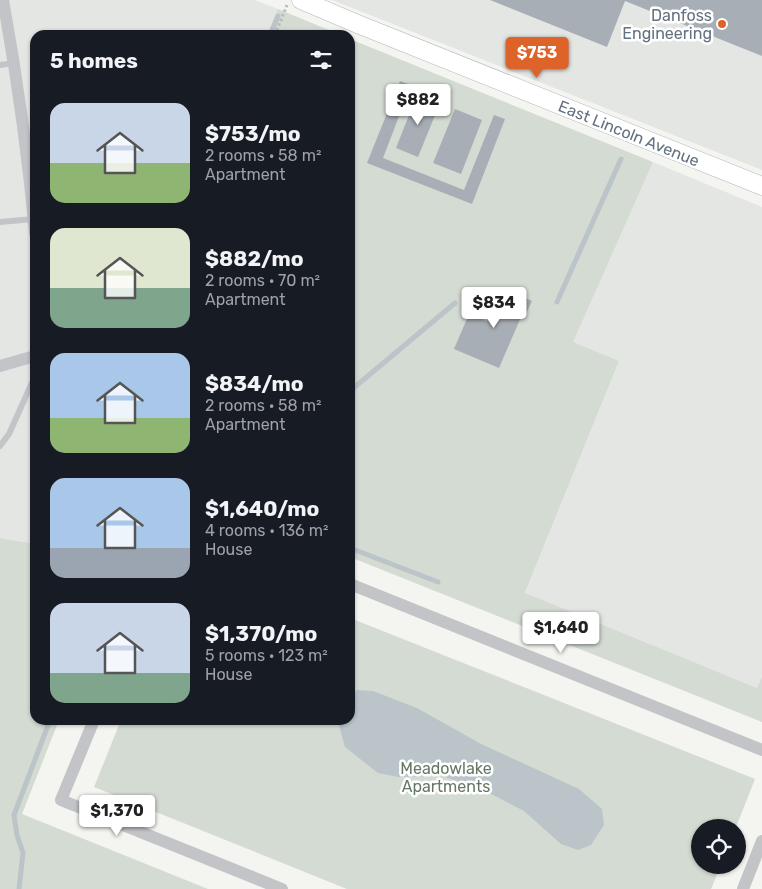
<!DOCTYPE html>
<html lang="en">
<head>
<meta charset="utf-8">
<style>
  :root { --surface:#171b24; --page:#242831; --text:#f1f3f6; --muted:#9ea1a6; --accent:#dd6328 }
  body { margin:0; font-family:Rubik,sans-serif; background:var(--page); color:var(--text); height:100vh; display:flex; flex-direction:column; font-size:19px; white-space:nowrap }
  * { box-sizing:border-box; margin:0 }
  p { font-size:16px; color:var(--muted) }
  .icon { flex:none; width:28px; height:28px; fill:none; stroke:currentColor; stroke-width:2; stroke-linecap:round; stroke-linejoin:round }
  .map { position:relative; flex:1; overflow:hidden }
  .drawer { position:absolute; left:30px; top:30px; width:325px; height:695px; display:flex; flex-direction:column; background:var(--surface); border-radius:15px; box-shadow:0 1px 4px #0004 }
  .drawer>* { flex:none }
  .tools { position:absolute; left:691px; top:819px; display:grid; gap:10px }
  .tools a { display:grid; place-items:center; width:55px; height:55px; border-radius:50%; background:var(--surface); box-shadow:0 1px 4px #0004; font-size:25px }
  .price { position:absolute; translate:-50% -42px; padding:0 11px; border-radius:5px; background:#fff; color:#222; font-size:16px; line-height:32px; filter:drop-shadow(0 1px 2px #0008) }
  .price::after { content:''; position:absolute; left:50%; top:30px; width:15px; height:11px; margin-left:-8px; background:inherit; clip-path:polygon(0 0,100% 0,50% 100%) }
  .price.on { background:var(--accent); color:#fff }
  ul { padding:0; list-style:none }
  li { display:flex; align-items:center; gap:15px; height:125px; padding:0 20px }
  li span { display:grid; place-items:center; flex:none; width:140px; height:100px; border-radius:15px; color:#555 }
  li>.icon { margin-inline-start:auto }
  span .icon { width:60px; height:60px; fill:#fffc; stroke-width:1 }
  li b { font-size:21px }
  h2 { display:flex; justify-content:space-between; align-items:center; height:60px; padding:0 20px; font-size:21px }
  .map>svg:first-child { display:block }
  .built { fill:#e4e6e4 }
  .green { fill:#d4dbd2 }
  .water { fill:#bac4c9 }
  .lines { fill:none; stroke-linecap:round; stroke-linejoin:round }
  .stream { stroke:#bac4c9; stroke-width:5 }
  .building { fill:#a8aeb5 }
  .secondary-casing { stroke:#b2b6bb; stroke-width:19 }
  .path { stroke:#b9bbbd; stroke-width:3; stroke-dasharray:2.5 2.5; stroke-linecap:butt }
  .lane { stroke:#c2c4c8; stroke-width:6 }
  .street { stroke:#c2c4c8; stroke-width:12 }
  .secondary { stroke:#fff; stroke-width:18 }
  .poi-dot { fill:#dd6328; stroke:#fff; stroke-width:2 }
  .labels { text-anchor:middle; stroke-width:5; stroke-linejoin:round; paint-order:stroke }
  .poi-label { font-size:16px; fill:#647181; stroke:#fff; text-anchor:end }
  .street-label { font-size:16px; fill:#647181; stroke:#fff }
  .park-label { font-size:16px; fill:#657863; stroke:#fff }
</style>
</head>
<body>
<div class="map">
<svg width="762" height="889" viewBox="0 0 762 889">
  <rect width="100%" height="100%" fill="#f4f4f0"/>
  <g class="built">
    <polygon points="0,0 255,0 278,9 267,35 35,35 35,544 0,538"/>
    <polygon points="332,0 762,0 762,170"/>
    <polygon points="653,162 762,207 762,676 757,688 525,594 619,361 572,342"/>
  </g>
  <g class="green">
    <polygon points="278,9 341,35 267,35"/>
    <polygon points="350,39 653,162 573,342 619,361 525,593 757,688 762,676 762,722 350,557"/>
    <polygon points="0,538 35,544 35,720 59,720 22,814 208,889 0,889"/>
    <polygon points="350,618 755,779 736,827 700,828 700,865 721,865 711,889 347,889 94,787 121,720 350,720"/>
  </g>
  <polygon class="water" points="357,690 373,691 417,708 481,744 579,789 602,809 604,825 591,845 578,850 561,844 524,811 480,788 441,776 398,777 378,773 345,747 338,722 338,720 350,720 350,698"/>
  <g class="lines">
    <g class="stream">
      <polyline points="270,35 278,16"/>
      <polyline points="557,302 621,159"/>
      <polyline points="350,391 455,303"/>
      <polyline points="350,548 438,582"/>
      <polyline points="19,889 23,853 17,835 14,815 50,720"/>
    </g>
  </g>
  <g class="building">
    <polygon points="490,0 762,0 762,56 625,1 607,47"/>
    <polygon points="400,81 411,85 383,158 464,190 494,115 505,119 472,204 367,163"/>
    <polygon points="417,95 440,103 418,157 396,148"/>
    <polygon points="455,109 482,120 461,174 433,163"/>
    <polygon points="501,287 532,301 524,318 521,317 499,368 454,349 469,314 487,321"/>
  </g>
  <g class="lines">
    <defs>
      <polyline id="secondary" points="301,0 360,25 762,186"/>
    </defs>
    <use href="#secondary" class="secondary-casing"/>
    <polyline class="path" points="275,35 287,5"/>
    <g class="lane">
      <polyline points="0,65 14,63"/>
      <polyline points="0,222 34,219"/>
      <polyline points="0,446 9,434 35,376"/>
    </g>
    <g class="street">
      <path d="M3,0C17,77 28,155 35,233"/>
      <polyline points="0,366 35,356"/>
      <polyline points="350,584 762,750"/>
      <polyline points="94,720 61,800 282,889"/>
      <polyline points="743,889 762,841"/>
    </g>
    <use href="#secondary" class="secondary"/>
  </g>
  <circle class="poi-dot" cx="722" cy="24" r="5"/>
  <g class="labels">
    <g class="poi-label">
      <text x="712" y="21">Danfoss<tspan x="712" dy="18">Engineering</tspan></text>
    </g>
    <g class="street-label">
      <text transform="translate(629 133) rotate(22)" y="6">East Lincoln Avenue</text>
    </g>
    <g class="park-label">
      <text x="446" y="774">Meadowlake<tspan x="446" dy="18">Apartments</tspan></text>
    </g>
  </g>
</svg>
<div class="tools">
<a><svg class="icon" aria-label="locate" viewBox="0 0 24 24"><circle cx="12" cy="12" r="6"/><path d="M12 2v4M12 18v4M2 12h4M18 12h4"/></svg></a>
</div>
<b class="price on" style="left:537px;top:79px">$753</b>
<b class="price" style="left:418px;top:126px">$882</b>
<b class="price" style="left:494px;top:329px">$834</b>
<b class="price" style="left:561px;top:654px">$1,640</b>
<b class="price" style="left:117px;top:837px">$1,370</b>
<section class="drawer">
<h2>5 homes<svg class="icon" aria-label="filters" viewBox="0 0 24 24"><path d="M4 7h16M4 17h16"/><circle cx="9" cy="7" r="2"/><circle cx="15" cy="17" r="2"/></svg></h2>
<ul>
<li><span style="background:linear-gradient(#c9d6e8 60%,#8fb573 0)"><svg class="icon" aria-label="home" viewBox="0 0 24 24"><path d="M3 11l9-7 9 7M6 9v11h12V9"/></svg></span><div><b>$753/mo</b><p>2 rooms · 58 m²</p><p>Apartment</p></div></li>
<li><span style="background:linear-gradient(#dfe7d0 60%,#7fa58c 0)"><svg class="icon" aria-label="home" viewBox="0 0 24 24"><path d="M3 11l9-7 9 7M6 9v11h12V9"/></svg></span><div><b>$882/mo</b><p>2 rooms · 70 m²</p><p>Apartment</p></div></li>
<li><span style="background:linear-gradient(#a9c7e8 65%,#8fb573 0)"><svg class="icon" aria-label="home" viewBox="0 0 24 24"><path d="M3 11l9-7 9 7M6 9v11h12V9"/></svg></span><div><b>$834/mo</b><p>2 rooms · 58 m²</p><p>Apartment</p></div></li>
<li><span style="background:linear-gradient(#a9c7e8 70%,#9aa5b1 0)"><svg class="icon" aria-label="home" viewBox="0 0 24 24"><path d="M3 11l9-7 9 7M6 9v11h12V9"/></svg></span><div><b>$1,640/mo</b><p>4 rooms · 136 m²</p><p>House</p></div></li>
<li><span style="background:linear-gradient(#c9d6e8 70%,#7fa58c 0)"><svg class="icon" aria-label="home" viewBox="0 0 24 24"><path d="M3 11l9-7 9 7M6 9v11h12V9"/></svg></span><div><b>$1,370/mo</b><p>5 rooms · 123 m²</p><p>House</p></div></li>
</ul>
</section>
</div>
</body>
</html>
